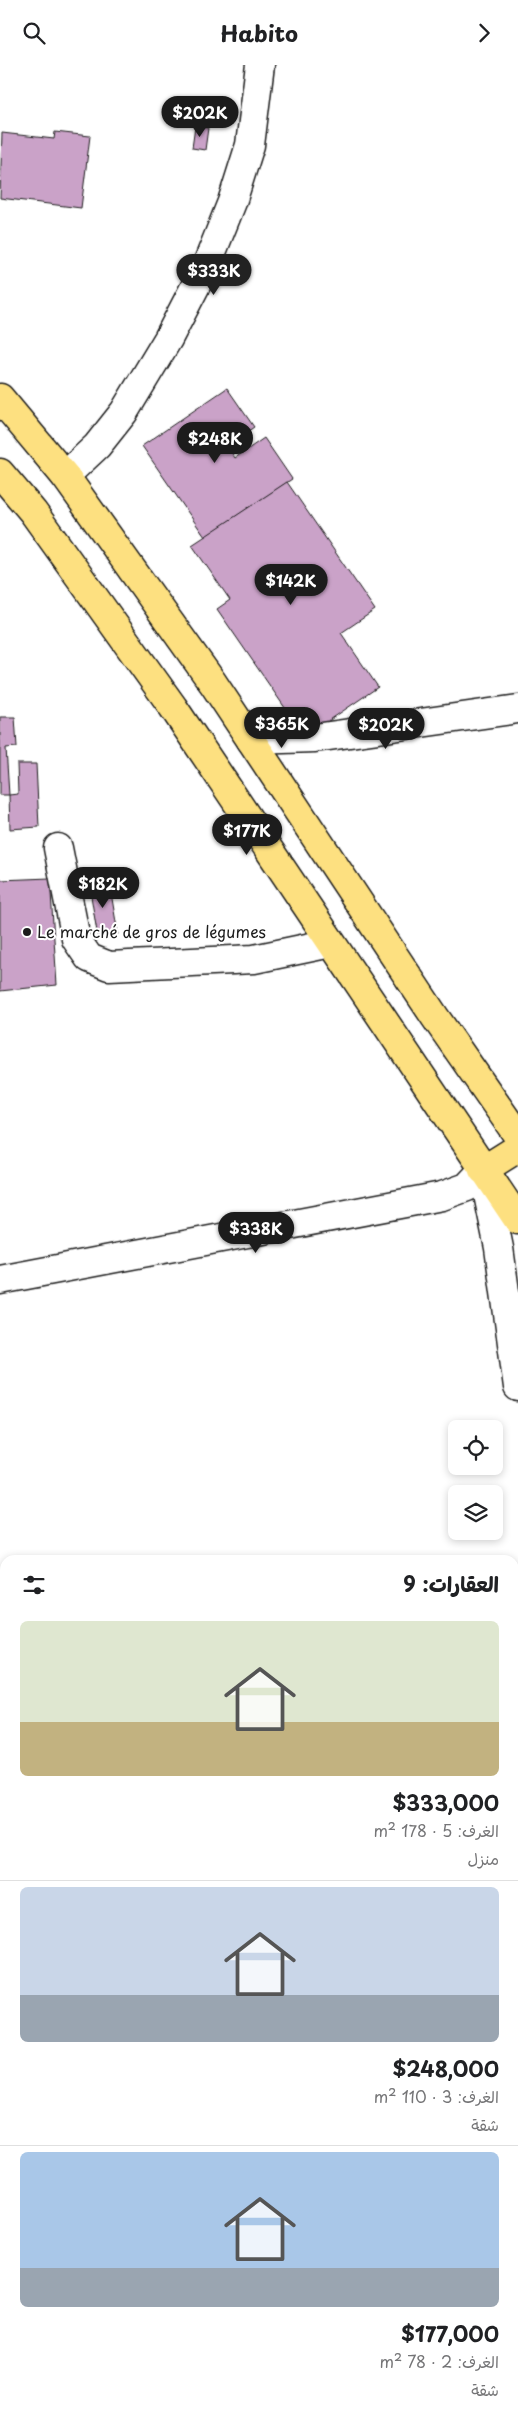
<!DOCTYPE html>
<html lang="ar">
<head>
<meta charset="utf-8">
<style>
  :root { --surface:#fff; --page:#f6f6f6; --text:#202124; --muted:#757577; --line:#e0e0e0; --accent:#1c1c1c }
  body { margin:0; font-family:"Playpen Sans","Playpen Sans Arabic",sans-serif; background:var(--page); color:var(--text); direction:rtl; height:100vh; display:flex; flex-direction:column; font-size:19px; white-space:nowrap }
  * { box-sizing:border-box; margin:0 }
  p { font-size:16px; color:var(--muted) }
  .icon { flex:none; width:28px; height:28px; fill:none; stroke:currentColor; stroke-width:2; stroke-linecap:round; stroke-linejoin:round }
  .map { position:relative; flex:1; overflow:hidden; direction:ltr }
  .drawer { position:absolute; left:0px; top:1490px; width:519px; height:866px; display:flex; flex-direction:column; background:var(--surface); border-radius:15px 15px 0 0; box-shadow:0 2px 8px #0003; direction:rtl }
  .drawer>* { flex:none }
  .tools { position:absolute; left:448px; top:1355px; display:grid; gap:10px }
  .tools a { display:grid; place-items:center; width:55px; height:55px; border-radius:8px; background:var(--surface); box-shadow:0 2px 8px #0003; font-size:25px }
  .price { position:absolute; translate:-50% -42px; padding:0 11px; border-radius:18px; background:var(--accent); color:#fff; font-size:16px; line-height:32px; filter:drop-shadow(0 1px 2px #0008) }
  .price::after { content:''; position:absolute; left:50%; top:30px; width:15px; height:11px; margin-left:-8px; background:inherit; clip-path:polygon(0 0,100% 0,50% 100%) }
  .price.active { background:#222; color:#fff }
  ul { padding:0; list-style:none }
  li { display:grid; align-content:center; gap:10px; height:265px; padding:0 20px }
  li+li { border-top:1px solid var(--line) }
  li span { display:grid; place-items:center; height:155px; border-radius:8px; color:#555 }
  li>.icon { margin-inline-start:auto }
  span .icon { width:90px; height:90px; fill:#fffc; stroke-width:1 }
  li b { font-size:21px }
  h2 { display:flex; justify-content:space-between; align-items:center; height:60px; padding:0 20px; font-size:21px }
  header { display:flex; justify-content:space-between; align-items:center; height:65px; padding:0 20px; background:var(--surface); font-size:22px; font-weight:700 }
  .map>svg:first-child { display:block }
  .building { fill:#caa2c8; stroke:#1c1c1c }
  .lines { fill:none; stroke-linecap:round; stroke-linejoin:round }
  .minor-casing { stroke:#1c1c1c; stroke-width:31 }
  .major-casing { stroke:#1c1c1c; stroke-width:31 }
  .minor { stroke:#fff; stroke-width:28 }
  .major { stroke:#fde080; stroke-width:28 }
  .poi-dot { fill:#1c1c1c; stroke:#fff; stroke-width:2 }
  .labels { text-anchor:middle; stroke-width:4; stroke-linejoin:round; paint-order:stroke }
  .poi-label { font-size:16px; fill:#1c1c1c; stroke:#fff; text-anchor:start }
</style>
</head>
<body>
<header><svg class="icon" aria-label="forward" viewBox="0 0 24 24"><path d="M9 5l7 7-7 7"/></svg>Habito<svg class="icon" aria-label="search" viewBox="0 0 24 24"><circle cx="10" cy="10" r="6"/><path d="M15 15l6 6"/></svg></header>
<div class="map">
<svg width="518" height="2356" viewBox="0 0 518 2356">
  <rect width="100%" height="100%" fill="#fff"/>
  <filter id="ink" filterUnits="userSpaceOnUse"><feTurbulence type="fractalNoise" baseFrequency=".02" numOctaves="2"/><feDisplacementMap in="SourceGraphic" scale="10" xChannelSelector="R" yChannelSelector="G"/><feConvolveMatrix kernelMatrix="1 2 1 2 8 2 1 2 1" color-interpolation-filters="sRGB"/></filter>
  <g filter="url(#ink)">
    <g class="building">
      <polygon points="195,62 208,63 205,85 192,83"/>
      <polygon points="55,67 90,71 81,143 0,133 2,68 54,74"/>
      <polygon points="227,323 254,362 227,381 235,393 264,373 292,414 205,472 142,381"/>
      <polygon points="287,417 375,545 341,568 378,622 305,672 217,544 230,535 192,480"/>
      <polygon points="0,652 15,652 17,682 6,683 9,730 0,730"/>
      <polygon points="17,699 36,699 39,762 10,764 9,730 18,729"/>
      <polygon points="50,813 57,920 0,926 0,815"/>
      <polygon points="109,816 118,869 98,873 89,819"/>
      <polygon points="0,2228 5,2231 5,2266 5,2253 0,2253"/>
    </g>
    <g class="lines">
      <defs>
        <g id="minor">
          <polyline points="65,411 97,381 124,347 168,274 208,197 232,137 250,80 260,0"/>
          <polyline points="251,675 315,673 518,644"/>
          <polyline points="58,783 76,874 89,893 109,901 254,894 331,878"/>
          <polyline points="483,1105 499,1183 518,1322"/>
          <polyline points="0,1215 442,1131 467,1122 483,1105"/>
          <polyline points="0,1586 5,1587"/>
          <polyline points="514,1594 518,1594"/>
          <polyline points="514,1683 518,1681"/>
          <polyline points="0,1925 5,1923"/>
          <polyline points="514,1947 518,1945"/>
          <polyline points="0,2171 5,2174"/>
          <polyline points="514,2201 518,2199"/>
          <polyline points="290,2351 297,2356"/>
        </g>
        <g id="major">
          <polyline points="0,333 65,411 213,618 435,952 518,1071"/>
          <polyline points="0,408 33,447 173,642 518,1155"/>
          <polyline points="483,1105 518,1083"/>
        </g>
      </defs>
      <use href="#minor" class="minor-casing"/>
      <use href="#major" class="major-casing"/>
      <use href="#minor" class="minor"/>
      <use href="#major" class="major"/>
    </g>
  </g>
  <circle class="poi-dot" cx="27" cy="867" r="5"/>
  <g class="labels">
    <g class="poi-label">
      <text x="37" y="873">Le marché de gros de légumes</text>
    </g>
  </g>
</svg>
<div class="tools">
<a><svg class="icon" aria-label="locate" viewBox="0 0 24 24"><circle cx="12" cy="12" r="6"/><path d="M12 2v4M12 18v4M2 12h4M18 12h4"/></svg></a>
<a><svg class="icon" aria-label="layers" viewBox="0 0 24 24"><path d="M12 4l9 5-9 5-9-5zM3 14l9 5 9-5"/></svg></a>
</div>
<b class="price" style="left:200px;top:73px">$202K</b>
<b class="price active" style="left:214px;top:231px">$333K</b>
<b class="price" style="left:215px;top:399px">$248K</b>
<b class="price" style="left:291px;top:541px">$142K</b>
<b class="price" style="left:282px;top:684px">$365K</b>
<b class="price" style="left:386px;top:685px">$202K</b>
<b class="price" style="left:247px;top:791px">$177K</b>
<b class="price" style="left:103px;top:844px">$182K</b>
<b class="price" style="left:256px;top:1189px">$338K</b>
<section class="drawer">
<h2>العقارات: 9<svg class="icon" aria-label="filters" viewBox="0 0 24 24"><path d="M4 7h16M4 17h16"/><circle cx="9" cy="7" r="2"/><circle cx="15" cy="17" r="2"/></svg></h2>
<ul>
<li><span style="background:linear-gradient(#dfe7d0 65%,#c2b280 0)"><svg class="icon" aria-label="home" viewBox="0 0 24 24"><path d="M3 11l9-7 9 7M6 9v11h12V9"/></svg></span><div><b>$333,000</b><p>الغرف: 5 · 178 m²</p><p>منزل</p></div></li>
<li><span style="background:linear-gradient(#c9d6e8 70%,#9aa5b1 0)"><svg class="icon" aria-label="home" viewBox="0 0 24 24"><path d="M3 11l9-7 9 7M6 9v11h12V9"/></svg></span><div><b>$248,000</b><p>الغرف: 3 · 110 m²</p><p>شقة</p></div></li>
<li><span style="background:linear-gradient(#a9c7e8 75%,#9aa5b1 0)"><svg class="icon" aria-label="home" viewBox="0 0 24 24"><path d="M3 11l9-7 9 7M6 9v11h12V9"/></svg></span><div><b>$177,000</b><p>الغرف: 2 · 78 m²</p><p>شقة</p></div></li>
</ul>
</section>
</div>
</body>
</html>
